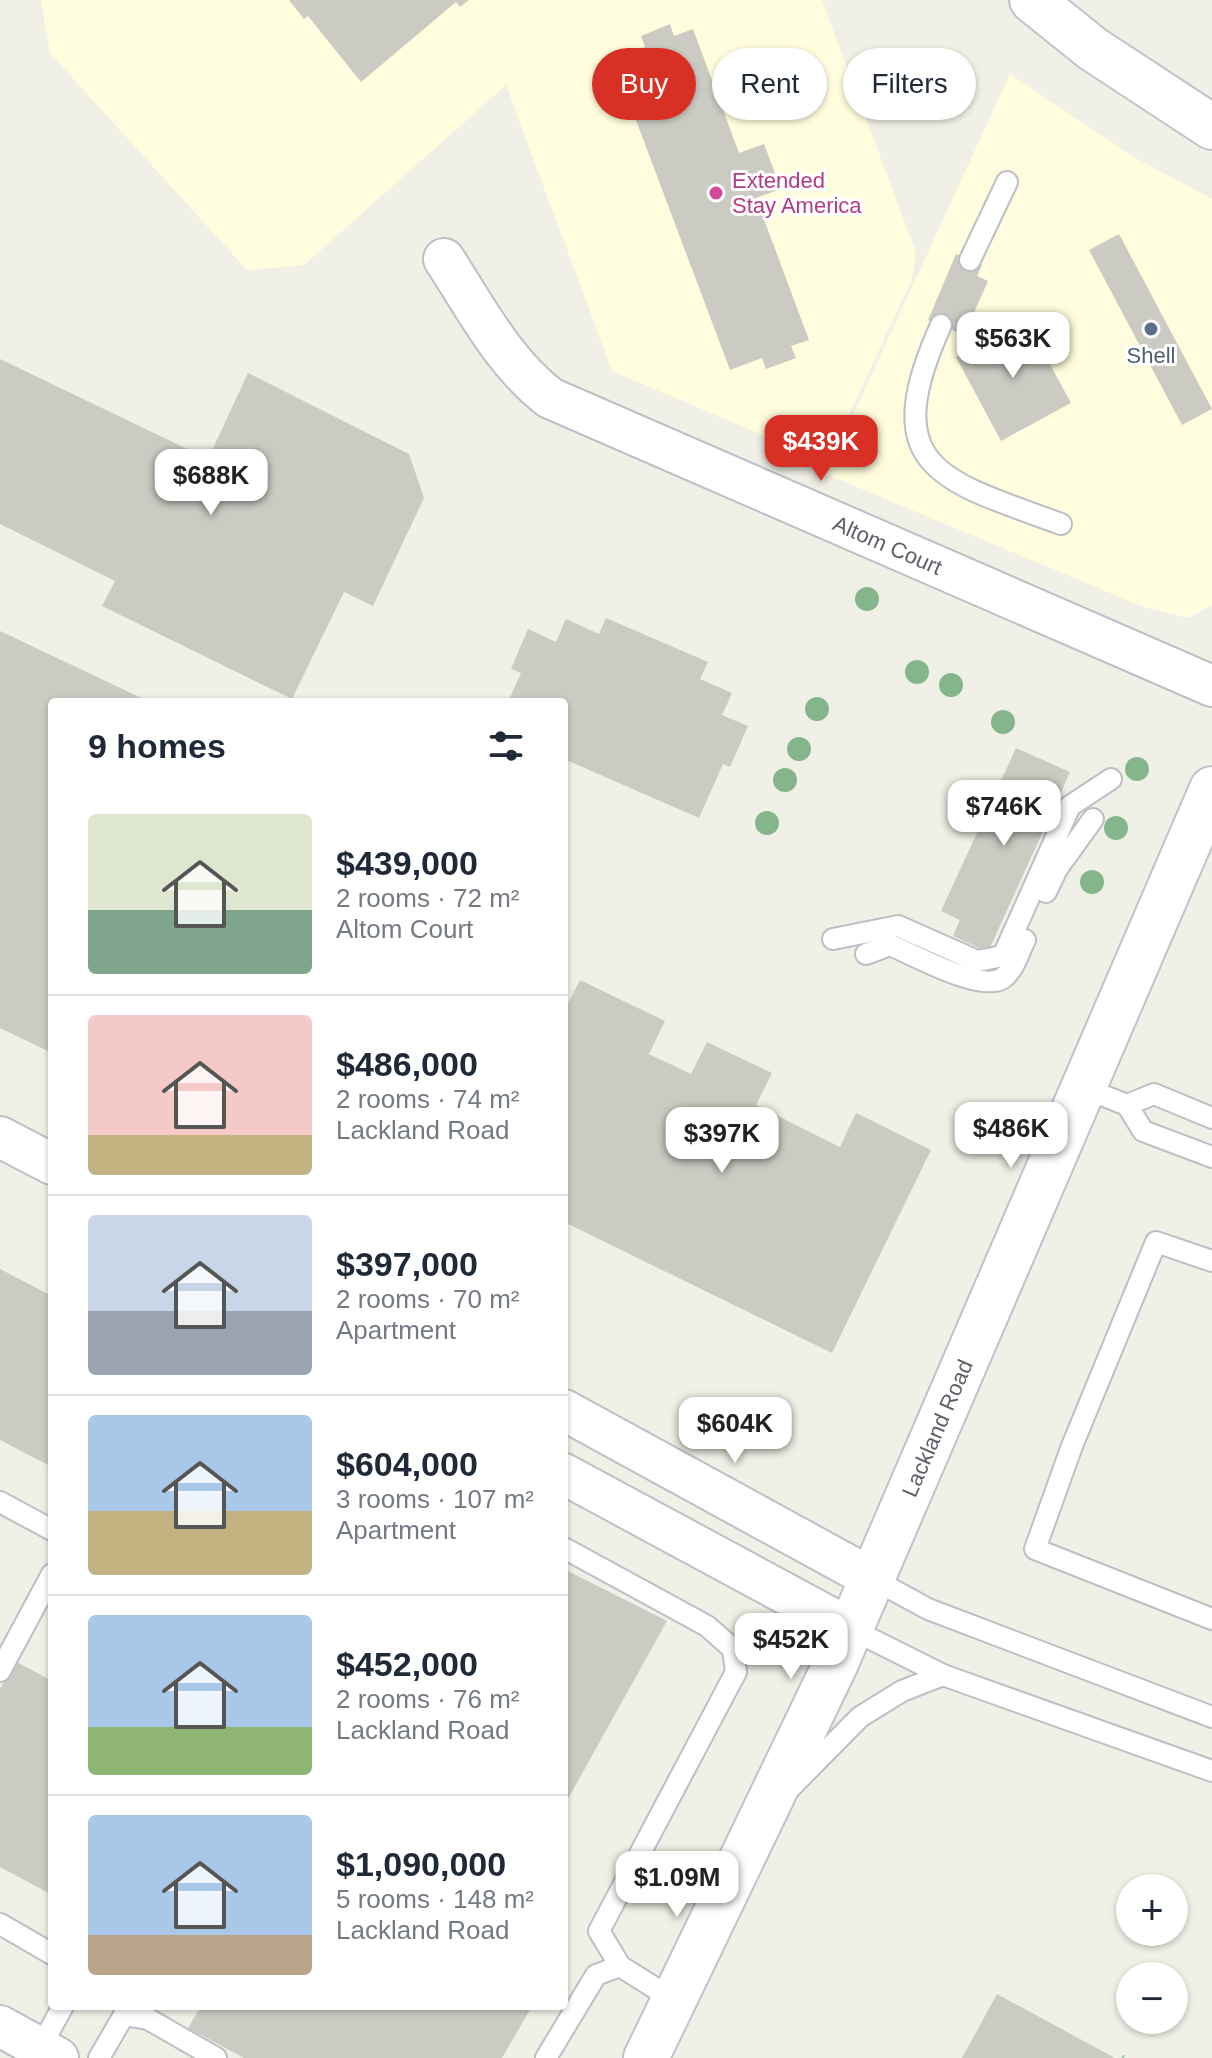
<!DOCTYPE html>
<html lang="en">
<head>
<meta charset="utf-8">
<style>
  :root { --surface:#fff; --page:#f6f6f7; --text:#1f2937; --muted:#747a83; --line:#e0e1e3; --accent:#d93025 }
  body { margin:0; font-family:Arial,sans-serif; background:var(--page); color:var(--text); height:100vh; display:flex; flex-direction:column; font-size:30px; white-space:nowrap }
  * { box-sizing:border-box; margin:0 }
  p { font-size:26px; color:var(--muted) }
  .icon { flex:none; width:44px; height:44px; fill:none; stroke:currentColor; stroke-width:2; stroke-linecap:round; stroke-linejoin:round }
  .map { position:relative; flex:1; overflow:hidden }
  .side { position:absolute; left:48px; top:698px; width:520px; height:1312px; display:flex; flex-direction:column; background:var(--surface); border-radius:8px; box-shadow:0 2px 6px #0004 }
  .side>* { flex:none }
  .hud { position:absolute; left:592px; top:48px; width:500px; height:72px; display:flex; gap:16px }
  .buttons { position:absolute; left:1116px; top:1874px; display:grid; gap:16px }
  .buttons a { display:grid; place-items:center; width:72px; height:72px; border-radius:50%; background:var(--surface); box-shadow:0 2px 6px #0004; font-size:40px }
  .price { position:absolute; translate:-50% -68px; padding:0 18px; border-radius:16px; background:#fff; color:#222; font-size:26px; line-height:52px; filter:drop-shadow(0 2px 4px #0008) }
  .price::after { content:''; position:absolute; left:50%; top:48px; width:24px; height:18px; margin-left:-12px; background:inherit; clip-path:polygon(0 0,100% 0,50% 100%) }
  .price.current { background:var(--accent); color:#fff }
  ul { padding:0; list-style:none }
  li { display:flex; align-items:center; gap:24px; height:200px; padding:0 40px }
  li+li { border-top:2px solid var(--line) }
  li span { display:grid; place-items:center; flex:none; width:224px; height:160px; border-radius:8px; color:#555 }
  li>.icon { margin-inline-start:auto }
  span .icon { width:96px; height:96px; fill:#fffc; stroke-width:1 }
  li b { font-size:34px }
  h2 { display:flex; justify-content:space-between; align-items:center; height:96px; padding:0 40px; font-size:34px }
  .chip { padding:0 28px; border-radius:36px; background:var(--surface); box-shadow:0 2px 6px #0004; font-size:28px; line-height:72px }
  .chip.current { background:var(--accent); color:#fff }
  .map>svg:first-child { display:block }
  .commercial { fill:#fffddd }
  .building { fill:#cccbc3 }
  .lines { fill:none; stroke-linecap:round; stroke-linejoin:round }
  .lane-casing { stroke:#bdbfc6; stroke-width:24 }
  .street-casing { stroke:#bdbfc6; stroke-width:44 }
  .secondary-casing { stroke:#c0c2ca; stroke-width:48 }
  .path { stroke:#98ccb0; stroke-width:5; stroke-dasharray:8 4; stroke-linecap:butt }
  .lane { stroke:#fff; stroke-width:20 }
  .street { stroke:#fff; stroke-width:40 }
  .secondary { stroke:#fff; stroke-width:44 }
  .tree { fill:#85b68b }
  .hotel-dot { fill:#d1479c; stroke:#fff; stroke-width:3 }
  .service-dot { fill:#5c6f8a; stroke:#fff; stroke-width:3 }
  .labels { text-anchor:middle; stroke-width:6; stroke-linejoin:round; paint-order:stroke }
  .hotel-label { font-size:22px; fill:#b23c85; stroke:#fff; text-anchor:start }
  .service-label { font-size:22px; fill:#4e5e75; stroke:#fff }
  .street-label { font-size:22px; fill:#5d6068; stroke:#fff }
</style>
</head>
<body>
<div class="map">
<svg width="1212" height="2058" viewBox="0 0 1212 2058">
  <rect width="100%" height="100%" fill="#f1f0e6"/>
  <g class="commercial">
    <polygon points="41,0 822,0 916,253 912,279 847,419 781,443 612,371 506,85 304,265 247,270 50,53"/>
    <polygon points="1010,74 1132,156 1212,199 1212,605 1188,618 1141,606 826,474"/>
  </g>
  <g class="building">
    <polygon points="289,0 469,0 460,7 456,2 361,82 308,16 304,19"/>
    <polygon points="670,24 674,36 693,29 739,153 764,144 781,189 756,198 809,340 791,346 796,358 766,369 762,358 730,370 613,59 645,47 641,36"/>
    <polygon points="1119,234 1212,409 1182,425 1089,250"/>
    <polygon points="956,254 982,265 977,276 988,281 964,335 928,320"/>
    <polygon points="1026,320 1071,403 1001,441 956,357"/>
    <polygon points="0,359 208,459 248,373 409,454 424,498 373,606 344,592 292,699 102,606 115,581 0,524"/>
    <polygon points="606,618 708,662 700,679 732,693 722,715 748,726 730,767 723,764 699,818 564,759 564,702 508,702 521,673 511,669 528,629 556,642 566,619 599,634"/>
    <polygon points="0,631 150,702 52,702 52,1053 0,1028"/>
    <polygon points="1016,748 1070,772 988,952 953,936 960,920 941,911"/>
    <polygon points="580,980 665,1021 649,1054 691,1074 707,1042 772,1073 756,1105 840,1147 856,1113 931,1150 832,1353 564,1222 564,1011"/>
    <polygon points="0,1269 52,1296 52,1467 0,1440"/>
    <polygon points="564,1569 667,1621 564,1806"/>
    <polygon points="15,1661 52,1681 52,1895 0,1867 0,1689"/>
    <polygon points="997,1994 1115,2058 962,2058"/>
    <polygon points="201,2006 532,2006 502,2058 244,2058 188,2028"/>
  </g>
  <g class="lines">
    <defs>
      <g id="lane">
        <polyline points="970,260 1007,182"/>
        <path d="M941,325C876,469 941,480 1061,524"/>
        <polyline points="1046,892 1057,869 1093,819"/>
        <polyline points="833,939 898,926 977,961 1003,956 1070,806 1111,779"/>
        <path d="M866,954L890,945C914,955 982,993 1003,978C1014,970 1019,952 1025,940"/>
        <polyline points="1084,1088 1127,1105 1143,1131 1212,1157"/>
        <polyline points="1127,1105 1154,1094 1212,1118"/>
        <polyline points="1212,1261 1156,1242 1072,1446 1035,1549 1212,1619"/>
        <polyline points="0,1502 52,1530"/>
        <polyline points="564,1548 707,1626 733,1649 736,1672 599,1931 620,1966 674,2000"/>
        <polyline points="873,1579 928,1609 1212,1717"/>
        <polyline points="851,1629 943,1675 1212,1771"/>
        <polyline points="0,1671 52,1574"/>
        <polyline points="791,1787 860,1717 902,1691 943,1675"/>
        <polyline points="0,1924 52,1954"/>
        <polyline points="40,2048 63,2006"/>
        <polyline points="99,2058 124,2015 148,2019 216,2058"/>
        <polyline points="546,2058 596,1975 620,1966"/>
      </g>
      <g id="street">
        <path id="s1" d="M444,259C476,308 503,362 550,398L1212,686"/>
        <polyline points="0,1137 52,1164"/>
        <polyline points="564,1410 873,1579"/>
        <polyline points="564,1474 851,1629"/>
        <polyline points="0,2026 58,2058"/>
      </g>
      <g id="secondary">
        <polyline points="1032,0 1093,49 1212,127"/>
        <path id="s2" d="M646,2058L835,1665L1212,789"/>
      </g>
    </defs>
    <use href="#lane" class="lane-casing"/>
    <use href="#street" class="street-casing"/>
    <use href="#secondary" class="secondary-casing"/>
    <polyline class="path" points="1122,2057 1124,2058"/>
    <use href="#lane" class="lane"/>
    <use href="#street" class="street"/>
    <use href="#secondary" class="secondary"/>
  </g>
  <g class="tree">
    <circle cx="867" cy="599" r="12"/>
    <circle cx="917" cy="672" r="12"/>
    <circle cx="951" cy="685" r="12"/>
    <circle cx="817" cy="709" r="12"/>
    <circle cx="1003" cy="722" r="12"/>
    <circle cx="799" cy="749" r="12"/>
    <circle cx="1137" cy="769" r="12"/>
    <circle cx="785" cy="780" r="12"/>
    <circle cx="767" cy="823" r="12"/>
    <circle cx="1116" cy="828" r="12"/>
    <circle cx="1092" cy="882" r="12"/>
  </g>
  <circle class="hotel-dot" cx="716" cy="193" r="8"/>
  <circle class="service-dot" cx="1151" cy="329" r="8"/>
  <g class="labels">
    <g class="hotel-label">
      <text x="732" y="188">Extended<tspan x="732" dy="25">Stay America</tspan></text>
    </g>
    <g class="service-label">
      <text x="1151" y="363">Shell</text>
    </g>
    <g class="street-label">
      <text dy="8" stroke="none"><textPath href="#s1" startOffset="544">Altom Court</textPath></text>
      <text dy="8" stroke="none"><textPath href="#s2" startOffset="694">Lackland Road</textPath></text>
    </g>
  </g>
</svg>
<div class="buttons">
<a>+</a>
<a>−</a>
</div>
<b class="price" style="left:1013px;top:380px">$563K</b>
<b class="price current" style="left:821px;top:483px">$439K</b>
<b class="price" style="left:211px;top:517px">$688K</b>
<b class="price" style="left:1004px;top:848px">$746K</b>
<b class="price" style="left:1011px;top:1170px">$486K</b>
<b class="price" style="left:722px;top:1175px">$397K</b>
<b class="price" style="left:735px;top:1465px">$604K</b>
<b class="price" style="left:791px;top:1681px">$452K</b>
<b class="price" style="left:677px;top:1919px">$1.09M</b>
<div class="hud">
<a class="chip current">Buy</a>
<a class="chip">Rent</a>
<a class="chip">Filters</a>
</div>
<section class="side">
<h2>9 homes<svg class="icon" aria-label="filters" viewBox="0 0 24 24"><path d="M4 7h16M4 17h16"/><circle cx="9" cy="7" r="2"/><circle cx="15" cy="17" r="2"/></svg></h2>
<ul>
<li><span style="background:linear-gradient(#dfe7d0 60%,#7fa58c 0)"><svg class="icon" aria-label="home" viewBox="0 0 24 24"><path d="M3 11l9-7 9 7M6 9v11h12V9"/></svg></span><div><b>$439,000</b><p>2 rooms · 72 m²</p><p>Altom Court</p></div></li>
<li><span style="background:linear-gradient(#f6c9c9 75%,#c2b280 0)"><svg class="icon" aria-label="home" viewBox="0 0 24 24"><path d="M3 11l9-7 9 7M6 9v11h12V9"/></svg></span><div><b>$486,000</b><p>2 rooms · 74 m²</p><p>Lackland Road</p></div></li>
<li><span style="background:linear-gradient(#c9d6e8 60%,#9aa5b1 0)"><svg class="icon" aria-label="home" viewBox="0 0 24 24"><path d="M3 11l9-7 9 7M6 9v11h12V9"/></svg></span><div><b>$397,000</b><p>2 rooms · 70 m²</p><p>Apartment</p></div></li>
<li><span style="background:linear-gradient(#a9c7e8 60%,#c2b280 0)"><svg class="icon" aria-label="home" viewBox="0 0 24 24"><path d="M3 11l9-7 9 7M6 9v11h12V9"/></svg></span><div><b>$604,000</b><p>3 rooms · 107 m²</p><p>Apartment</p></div></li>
<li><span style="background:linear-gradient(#a9c7e8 70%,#8fb573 0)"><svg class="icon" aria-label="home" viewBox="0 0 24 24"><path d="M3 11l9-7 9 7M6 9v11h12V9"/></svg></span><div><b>$452,000</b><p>2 rooms · 76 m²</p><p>Lackland Road</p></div></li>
<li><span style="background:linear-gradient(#a9c7e8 75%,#b9a48a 0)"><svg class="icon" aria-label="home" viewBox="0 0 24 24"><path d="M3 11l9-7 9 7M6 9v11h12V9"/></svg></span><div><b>$1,090,000</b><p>5 rooms · 148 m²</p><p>Lackland Road</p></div></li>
</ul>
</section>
</div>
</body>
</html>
